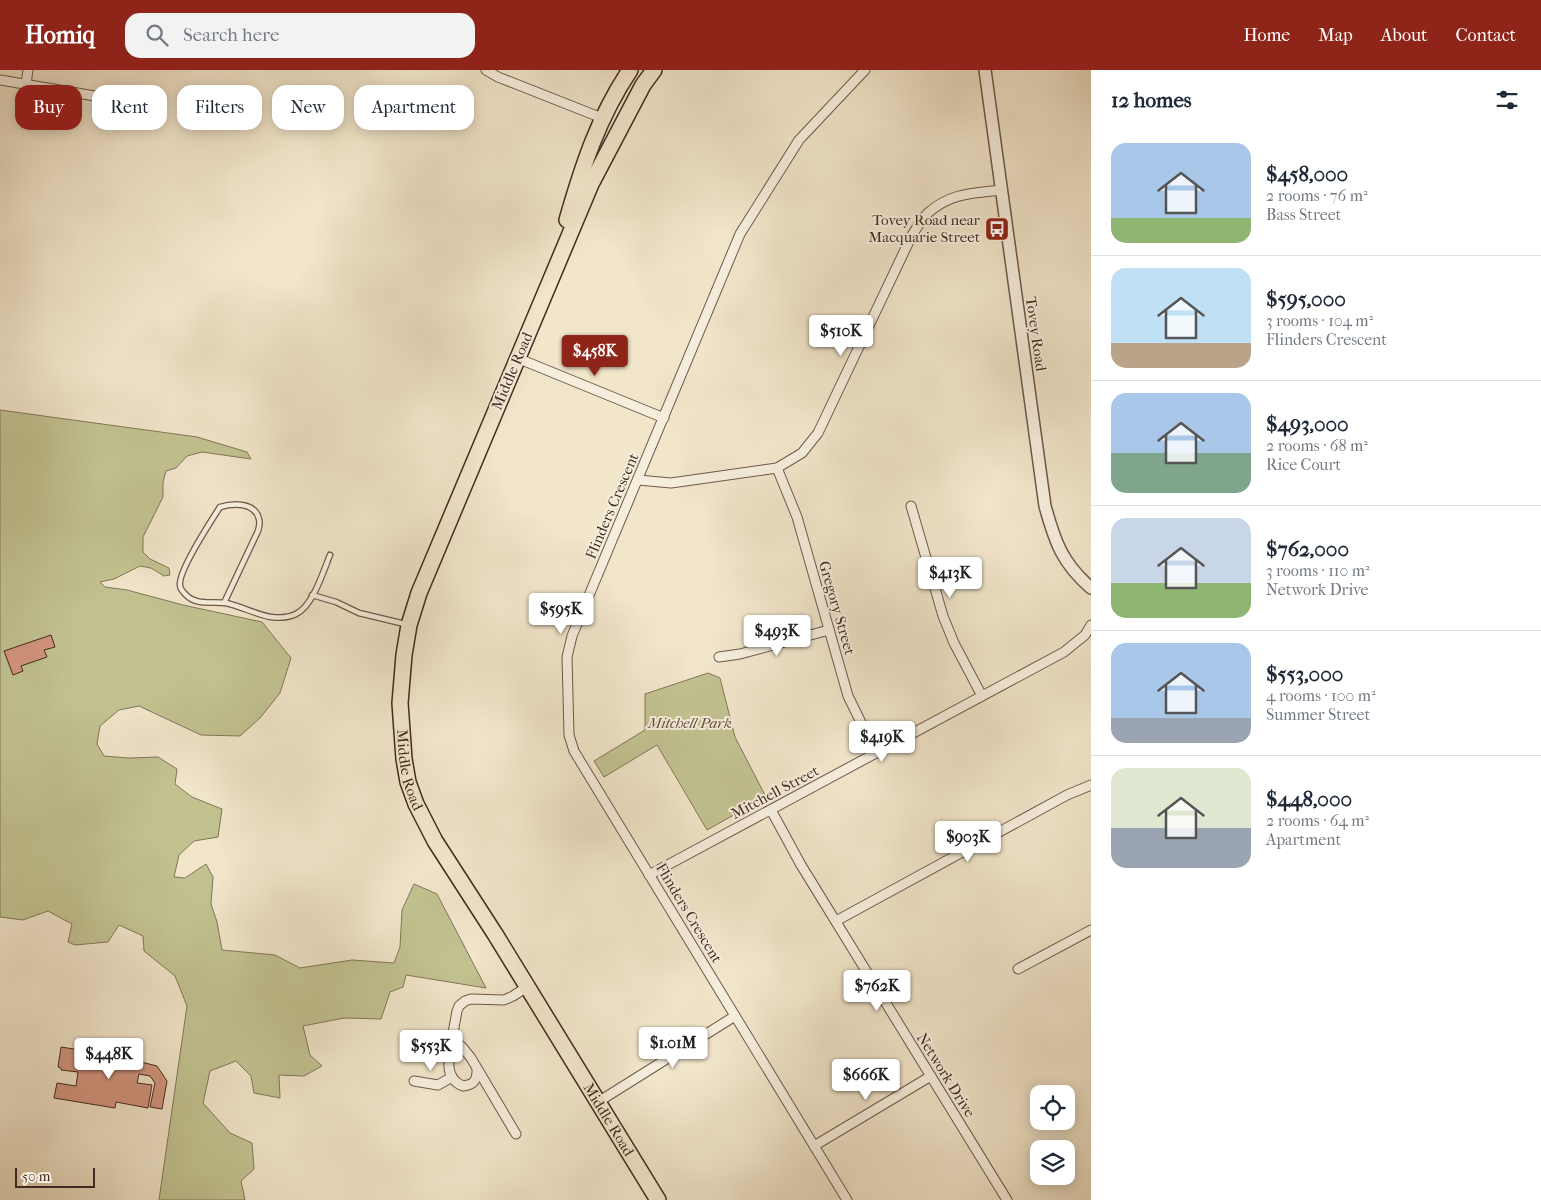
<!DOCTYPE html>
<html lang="en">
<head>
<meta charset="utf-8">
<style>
  :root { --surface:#fff; --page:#f2f2f3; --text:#1f2937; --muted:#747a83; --line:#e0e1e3; --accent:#8f2418 }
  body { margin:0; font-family:"IM FELL French Canon",serif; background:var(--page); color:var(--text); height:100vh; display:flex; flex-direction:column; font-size:19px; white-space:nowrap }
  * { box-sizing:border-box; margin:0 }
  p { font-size:16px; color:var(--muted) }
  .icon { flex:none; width:28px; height:28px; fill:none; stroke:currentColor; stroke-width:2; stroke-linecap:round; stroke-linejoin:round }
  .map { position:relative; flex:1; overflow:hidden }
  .details { display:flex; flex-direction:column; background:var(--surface); width:450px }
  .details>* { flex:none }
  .guide { position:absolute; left:15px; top:15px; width:475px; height:45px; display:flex; gap:10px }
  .fabs { position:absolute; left:1030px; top:1015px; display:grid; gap:10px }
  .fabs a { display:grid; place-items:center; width:45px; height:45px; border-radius:10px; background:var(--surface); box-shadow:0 2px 12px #0003; font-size:25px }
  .scale { position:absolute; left:15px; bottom:12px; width:80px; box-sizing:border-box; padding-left:5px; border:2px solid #432a20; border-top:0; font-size:14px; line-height:18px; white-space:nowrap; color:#432a20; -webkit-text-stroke:4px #f6eedd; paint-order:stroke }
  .price { position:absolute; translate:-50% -42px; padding:0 11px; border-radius:5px; background:#fff; color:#222; font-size:16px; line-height:32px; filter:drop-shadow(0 1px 2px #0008) }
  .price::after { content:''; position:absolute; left:50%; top:30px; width:15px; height:11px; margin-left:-8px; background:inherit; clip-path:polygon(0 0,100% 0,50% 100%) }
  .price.active { background:var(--accent); color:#fff }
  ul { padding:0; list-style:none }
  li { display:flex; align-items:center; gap:15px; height:125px; padding:0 20px }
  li+li { border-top:1px solid var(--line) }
  li span { display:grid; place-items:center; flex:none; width:140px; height:100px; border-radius:15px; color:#555 }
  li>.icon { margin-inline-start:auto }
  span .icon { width:60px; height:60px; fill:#fffc; stroke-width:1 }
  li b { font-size:21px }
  h2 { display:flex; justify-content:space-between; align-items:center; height:60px; padding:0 20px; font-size:21px }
  .chip { padding:0 18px; border-radius:15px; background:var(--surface); box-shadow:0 2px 12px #0003; font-size:18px; line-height:45px }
  .chip.active { background:var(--accent); color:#fff }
  header { display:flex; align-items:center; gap:30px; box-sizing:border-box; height:70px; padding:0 25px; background:var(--accent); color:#fff }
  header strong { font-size:24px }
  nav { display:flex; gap:28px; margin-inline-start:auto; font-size:18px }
  .search { width:350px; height:45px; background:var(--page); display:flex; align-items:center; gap:12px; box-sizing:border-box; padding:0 18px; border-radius:15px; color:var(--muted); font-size:19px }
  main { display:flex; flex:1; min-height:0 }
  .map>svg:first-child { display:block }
  .green { fill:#c2c291; stroke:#827658 }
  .building { fill:#d3957f; stroke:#432a20 }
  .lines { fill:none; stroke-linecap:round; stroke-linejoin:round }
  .service-casing { stroke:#6e594a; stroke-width:7 }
  .minor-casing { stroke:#6e594a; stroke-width:11 }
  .tertiary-casing { stroke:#6e594a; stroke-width:14 }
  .primary-casing { stroke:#432a20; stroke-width:18 }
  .service { stroke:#f6eedd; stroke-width:4.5 }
  .minor { stroke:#f6eedd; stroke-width:9 }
  .tertiary { stroke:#f6eedd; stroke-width:11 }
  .primary { stroke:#f1e5ca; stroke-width:15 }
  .labels { text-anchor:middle; stroke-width:4; stroke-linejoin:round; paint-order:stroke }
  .poi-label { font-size:15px; fill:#432a20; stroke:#f6eedd; text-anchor:end }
  .street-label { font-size:15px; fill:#432a20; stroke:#f6eedd }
  .park-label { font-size:15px; font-style:italic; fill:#63503c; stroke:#f6eedd }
</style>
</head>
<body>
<header>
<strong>Homiq</strong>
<div class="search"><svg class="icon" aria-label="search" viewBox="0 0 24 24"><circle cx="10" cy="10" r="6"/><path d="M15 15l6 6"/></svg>Search here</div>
<nav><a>Home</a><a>Map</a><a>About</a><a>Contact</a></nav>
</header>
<main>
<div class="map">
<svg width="1091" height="1130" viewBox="0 0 1091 1130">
  <rect width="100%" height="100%" fill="#f1e5ca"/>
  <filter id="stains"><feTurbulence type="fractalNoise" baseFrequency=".004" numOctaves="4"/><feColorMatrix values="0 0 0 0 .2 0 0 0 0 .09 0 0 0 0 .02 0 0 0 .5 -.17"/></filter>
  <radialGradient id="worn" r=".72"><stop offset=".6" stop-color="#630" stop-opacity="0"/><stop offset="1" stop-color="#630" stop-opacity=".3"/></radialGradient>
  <g class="green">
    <polygon points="0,340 197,367 247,382 251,389 202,382 187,386 176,398 166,401 163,412 163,427 143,467 143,482 150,489 169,498 170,505 164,506 151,498 140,496 114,509 100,512 105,517 127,520 183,535 262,552 291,588 280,623 260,648 240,666 201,665 139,636 119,640 100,656 97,674 104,686 129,688 158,687 177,699 175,714 192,727 222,739 218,767 194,771 179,785 174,807 185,808 206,794 213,807 211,834 217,852 222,880 275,885 300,898 352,890 394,893 400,877 402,840 414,814 437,824 486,918 406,905 403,917 390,922 381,949 344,948 303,956 310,985 322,996 304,1006 279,1005 280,1028 254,1023 251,1006 236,991 210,1001 203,1033 230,1063 252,1073 254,1099 241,1111 245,1130 159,1130 187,936 175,906 144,881 143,866 119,855 108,872 75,875 68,872 72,854 48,841 23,850 0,847"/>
    <polygon points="708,603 720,608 735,667 766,727 707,760 657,675 604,707 594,691 645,660 645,624"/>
  </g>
  <g class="building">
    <polygon points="51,565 55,577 44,580 47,587 21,596 23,601 13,605 4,581"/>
    <polygon points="61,977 93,982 93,979 123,984 122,986 141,990 141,992 157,996 167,1011 162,1039 150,1037 155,1013 150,1006 139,1004 137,1013 152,1015 148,1038 116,1032 115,1038 54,1028 57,1013 76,1016 78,1002 61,1000 61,998 58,997"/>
  </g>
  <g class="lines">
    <defs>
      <g id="service">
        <polyline points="312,525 336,532 359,543 405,554"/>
        <path d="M224,533L258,461C259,458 260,453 259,449C255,432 233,433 220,437C211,451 178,501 180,515C180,519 183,522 186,525C197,536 212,531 226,533C249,538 272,555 296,544C313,536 323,502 330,485"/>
      </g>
      <g id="minor">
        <polyline points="486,0 498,7 602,48"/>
        <polyline points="0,10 136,33 142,35 149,41"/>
        <polyline points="26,14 28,0"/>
        <polyline points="517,288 664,348"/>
        <polyline points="777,398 797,447 848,626 876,683"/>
        <path d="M638,410L671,413L777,398L802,383L818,363L912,165C917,158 922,148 928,143C950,123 973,123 1001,120"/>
        <polyline points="911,436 943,546 954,573 982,626"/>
        <polyline points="719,587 740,584 829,560"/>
        <polyline points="771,740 801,795 1007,1130"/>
        <polyline points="649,805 1064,582 1085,565 1091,555"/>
        <polyline points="836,851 1067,725 1091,715"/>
        <polyline points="1018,899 1091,860"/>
        <path d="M455,971C447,985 444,1009 463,1016C473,1015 477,1011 477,1001"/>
        <polyline points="414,1011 438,1015 452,1007"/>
        <polyline points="598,1032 735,946"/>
        <polyline points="516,1064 471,988 463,978 455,971 453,963 457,941 459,936 465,931 471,929 504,930 513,926 527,917"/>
        <polyline points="814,1076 931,1006"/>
        <polyline points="847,1130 574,681 569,665 567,587 572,566 740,164 799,70 865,0"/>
      </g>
      <path id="tertiary" d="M985,0L1045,436C1055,472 1062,493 1091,518"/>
      <g id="primary">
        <path id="s1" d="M654,0L643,15L591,114L419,523L409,555L404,585L400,633L404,689L408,712L416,734L435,771L495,864L658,1130"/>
        <path d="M567,150C583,95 598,48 630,0"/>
      </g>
    </defs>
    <use href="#service" class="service-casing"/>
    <use href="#minor" class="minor-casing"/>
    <use href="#tertiary" class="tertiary-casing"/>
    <use href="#primary" class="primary-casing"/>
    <use href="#service" class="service"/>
    <use href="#minor" class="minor"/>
    <use href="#tertiary" class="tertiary"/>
    <use href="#primary" class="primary"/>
  </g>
  <defs>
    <symbol id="bus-square" viewBox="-11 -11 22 22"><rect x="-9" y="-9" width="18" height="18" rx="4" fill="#8f2418" stroke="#f6eedd"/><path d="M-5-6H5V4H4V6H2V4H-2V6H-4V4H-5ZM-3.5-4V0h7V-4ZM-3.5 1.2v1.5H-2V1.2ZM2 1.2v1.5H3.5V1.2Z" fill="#fff"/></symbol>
  </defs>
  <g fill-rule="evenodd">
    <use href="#bus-square" x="983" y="145" width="28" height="28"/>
  </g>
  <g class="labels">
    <g class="poi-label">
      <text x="980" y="155">Tovey Road near<tspan x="980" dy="17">Macquarie Street</tspan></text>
    </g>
    <g class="street-label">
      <text transform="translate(1036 264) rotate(82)" y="5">Tovey Road</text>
      <text transform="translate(512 301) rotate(-67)" y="5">Middle Road</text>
      <text transform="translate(612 436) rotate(-67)" y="5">Flinders Crescent</text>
      <text transform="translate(837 538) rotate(74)" y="5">Gregory Street</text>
      <text dy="5" stroke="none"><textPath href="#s1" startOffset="754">Middle Road</textPath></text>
      <text transform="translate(775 722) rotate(-28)" y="5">Mitchell Street</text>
      <text transform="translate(689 843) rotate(59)" y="5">Flinders Crescent</text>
      <text transform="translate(946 1005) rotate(58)" y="5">Network Drive</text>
      <text dy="5" stroke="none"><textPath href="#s1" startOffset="1159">Middle Road</textPath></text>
    </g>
    <g class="park-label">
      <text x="690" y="658">Mitchell Park</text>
    </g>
  </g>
  <rect width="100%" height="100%" filter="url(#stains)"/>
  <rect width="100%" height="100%" fill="url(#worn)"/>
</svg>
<div class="fabs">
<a><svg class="icon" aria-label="locate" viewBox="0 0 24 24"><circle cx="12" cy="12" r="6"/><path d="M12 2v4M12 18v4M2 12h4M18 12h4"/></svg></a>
<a><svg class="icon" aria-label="layers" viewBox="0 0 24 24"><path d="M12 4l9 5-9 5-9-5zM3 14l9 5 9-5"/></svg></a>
</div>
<div class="scale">50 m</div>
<b class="price" style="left:841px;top:287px">$510K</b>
<b class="price active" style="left:595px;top:307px">$458K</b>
<b class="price" style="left:950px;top:529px">$413K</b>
<b class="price" style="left:561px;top:565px">$595K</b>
<b class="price" style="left:777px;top:587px">$493K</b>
<b class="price" style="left:882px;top:693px">$419K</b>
<b class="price" style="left:968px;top:793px">$903K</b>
<b class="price" style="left:877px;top:942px">$762K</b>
<b class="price" style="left:673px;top:999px">$1.01M</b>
<b class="price" style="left:431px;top:1002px">$553K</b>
<b class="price" style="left:109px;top:1010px">$448K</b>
<b class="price" style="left:866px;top:1031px">$666K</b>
<div class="guide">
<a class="chip active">Buy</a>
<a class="chip">Rent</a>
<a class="chip">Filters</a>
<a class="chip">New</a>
<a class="chip">Apartment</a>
</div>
</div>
<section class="details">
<h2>12 homes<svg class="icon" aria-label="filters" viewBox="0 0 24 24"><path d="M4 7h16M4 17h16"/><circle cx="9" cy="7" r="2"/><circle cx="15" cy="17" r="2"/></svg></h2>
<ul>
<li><span style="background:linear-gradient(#a9c7e8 75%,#8fb573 0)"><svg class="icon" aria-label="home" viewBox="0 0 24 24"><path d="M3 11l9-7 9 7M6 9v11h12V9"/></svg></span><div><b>$458,000</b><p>2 rooms · 76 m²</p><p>Bass Street</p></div></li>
<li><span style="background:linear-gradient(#bfe0f5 75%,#b9a48a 0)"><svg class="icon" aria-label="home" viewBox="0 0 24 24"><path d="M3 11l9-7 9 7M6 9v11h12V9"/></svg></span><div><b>$595,000</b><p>3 rooms · 104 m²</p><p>Flinders Crescent</p></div></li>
<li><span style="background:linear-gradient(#a9c7e8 60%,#7fa58c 0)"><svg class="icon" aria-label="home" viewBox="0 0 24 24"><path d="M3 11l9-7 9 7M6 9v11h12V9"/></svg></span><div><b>$493,000</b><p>2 rooms · 68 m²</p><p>Rice Court</p></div></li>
<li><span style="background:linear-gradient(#c9d6e8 65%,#8fb573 0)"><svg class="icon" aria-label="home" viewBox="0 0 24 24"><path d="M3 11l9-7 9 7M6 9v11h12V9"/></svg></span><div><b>$762,000</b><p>3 rooms · 110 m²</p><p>Network Drive</p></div></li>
<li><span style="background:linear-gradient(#a9c7e8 75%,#9aa5b1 0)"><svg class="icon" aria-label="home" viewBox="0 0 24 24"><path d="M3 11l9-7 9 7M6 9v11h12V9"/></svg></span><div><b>$553,000</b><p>4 rooms · 100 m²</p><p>Summer Street</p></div></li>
<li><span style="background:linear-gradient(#dfe7d0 60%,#9aa5b1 0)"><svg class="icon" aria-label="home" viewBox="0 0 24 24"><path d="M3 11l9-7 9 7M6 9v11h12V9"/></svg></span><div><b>$448,000</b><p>2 rooms · 64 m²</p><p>Apartment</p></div></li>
</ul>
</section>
</main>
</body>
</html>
